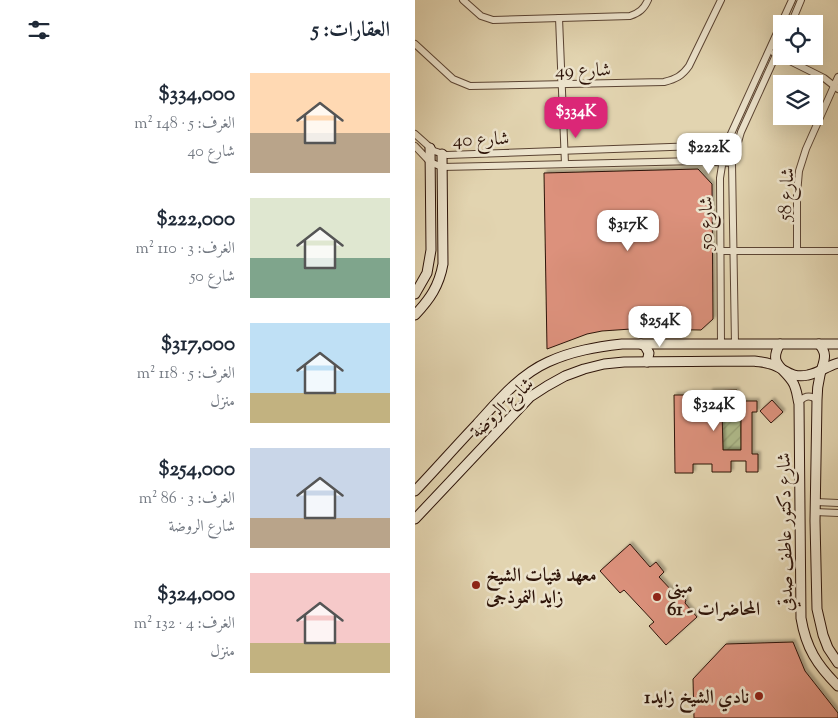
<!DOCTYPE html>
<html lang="ar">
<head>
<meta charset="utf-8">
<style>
  :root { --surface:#fff; --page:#f6f6f7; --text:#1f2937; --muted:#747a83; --accent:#db2777 }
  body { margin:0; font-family:"Sorts Mill Goudy",Amiri,serif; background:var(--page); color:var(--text); direction:rtl; height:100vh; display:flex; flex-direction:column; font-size:19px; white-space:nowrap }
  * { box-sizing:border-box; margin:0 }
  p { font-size:16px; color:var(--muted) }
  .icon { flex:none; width:28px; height:28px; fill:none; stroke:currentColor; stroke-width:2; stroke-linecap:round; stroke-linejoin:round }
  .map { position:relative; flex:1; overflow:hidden; direction:ltr }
  .drawer { display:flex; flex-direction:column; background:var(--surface); width:415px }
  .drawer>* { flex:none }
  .tools { position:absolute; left:358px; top:15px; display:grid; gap:10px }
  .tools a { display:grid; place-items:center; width:50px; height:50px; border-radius:0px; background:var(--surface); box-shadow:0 5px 20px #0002; font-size:25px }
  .price { position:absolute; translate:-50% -42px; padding:0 11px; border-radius:10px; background:#fff; color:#222; font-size:16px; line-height:32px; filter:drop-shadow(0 1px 2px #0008) }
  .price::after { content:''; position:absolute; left:50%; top:30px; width:15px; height:11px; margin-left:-8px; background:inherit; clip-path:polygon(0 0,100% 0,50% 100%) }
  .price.selected { background:var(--accent); color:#fff }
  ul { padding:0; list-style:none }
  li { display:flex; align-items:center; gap:15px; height:125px; padding:0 25px }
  li span { display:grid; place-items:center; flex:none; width:140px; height:100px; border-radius:0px; color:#555 }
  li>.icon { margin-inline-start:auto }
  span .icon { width:60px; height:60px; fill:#fffc; stroke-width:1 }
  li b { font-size:21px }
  h2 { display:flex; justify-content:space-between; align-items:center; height:60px; padding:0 25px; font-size:21px }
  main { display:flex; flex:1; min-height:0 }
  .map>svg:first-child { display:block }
  .garden { fill:url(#garden-furrows); stroke:#6f684b }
  .building { fill:#dc917c; stroke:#2e1409; fill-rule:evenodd; filter:url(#shadow) }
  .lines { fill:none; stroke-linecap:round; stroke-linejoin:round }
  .street-casing { stroke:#5b4433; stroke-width:8 }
  .secondary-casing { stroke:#2e1409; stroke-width:11 }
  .street { stroke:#ece3cc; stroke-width:6 }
  .secondary { stroke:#ece3cc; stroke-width:9 }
  .poi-dot { fill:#8f2418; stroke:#ece3cc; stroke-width:2 }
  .labels { text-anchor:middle; stroke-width:5; stroke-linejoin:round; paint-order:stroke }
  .street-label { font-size:19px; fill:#2e1409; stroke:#ece3cc }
  .poi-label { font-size:19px; font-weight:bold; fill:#2e1409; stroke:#ece3cc; text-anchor:start }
</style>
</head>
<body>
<main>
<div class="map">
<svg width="423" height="718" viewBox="0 0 423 718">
  <defs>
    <pattern id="garden-furrows" width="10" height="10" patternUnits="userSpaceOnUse" patternTransform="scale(1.25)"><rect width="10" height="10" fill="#b0bd8d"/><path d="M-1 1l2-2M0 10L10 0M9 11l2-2" fill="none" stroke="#98a278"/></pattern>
    <filter id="shadow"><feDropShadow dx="2.5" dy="-2.5" stdDeviation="1" flood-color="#0004"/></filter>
  </defs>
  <rect width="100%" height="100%" fill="#e2d4b0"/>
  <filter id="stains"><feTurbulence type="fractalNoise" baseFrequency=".004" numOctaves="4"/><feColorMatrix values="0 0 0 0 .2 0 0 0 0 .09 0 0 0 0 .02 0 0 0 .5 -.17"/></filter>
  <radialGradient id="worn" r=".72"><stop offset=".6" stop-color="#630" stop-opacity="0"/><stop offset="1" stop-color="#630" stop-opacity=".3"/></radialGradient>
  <polygon class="garden" points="307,410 325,410 326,450 308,450"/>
  <g class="building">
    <polygon points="283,169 297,184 298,319 286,330 216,329 187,331 172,334 132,349 129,173"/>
    <path d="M322,390V401H342V412H337V454H343V472H331V461H316V472H297V464H278V473H260L259,395H273V399H295V391ZM307,410H326V450H308Z"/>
    <polygon points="357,400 368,412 356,423 345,411"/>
    <polygon points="215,544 235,567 241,562 249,572 244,577 259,593 262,590 271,600 270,603 282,617 251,645 234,626 239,622 209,590 205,593 185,571"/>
    <polygon points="378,642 390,671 423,713 423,718 279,718 278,679 311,644"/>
  </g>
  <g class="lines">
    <defs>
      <g id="street">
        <path d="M48,0L66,16L78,20L215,16C224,13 229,9 233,0"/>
        <polyline points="144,18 150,164"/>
        <polyline points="366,24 377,0"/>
        <polyline points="376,24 386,0"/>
        <path d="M0,44L38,79L55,86L249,82C261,79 267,76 274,66L306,0"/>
        <polyline points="359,53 409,78 423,89"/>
        <polyline points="0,134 19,151 32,155 283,146 320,148"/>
        <polyline points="0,146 15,162 27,167 282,161 317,163"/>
        <polyline points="305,251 423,251"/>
        <polyline points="382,251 382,194 384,171 391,149 423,77"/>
        <polyline points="306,344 305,178 310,147 366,24"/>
        <polyline points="320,344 317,163 326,132 366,44"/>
        <path d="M384,404C387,396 395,394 402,400"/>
        <polyline points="401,502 423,503"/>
        <polyline points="400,512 423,513"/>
      </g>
      <g id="secondary">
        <polyline points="0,294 12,273 16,250 15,148"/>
        <path d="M0,315C15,299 24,286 28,264L27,154"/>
        <polyline points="226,344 230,346 234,353 232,362"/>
        <path d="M365,344C353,364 368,367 377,381C382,388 382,396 384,404L386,618C391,648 402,665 423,686"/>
        <path d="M404,344C414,355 408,362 405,375C403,383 402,391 402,400L400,521L402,609L408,635L413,648L423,663"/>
        <path d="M0,491C21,469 41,446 62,424C83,401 104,375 133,362C157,351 181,347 207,344H423"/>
        <path d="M0,519L115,397L132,386L150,376L169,369L189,364L209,362L339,361C344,362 350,362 355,364C370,368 375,379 393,375C404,373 412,366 423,363"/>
      </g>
    </defs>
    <use href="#street" class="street-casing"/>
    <use href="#secondary" class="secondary-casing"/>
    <use href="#street" class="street"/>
    <use href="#secondary" class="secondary"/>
  </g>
  <g class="poi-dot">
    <circle cx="61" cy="585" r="5"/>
    <circle cx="242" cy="597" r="5"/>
    <circle cx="344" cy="696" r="5"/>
  </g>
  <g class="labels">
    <g class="street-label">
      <text transform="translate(168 69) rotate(-1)" y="7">شارع 49</text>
      <text transform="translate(66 138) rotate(-2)" y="7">شارع 40</text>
      <text transform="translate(370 194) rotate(-86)" y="7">شارع 58</text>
      <text transform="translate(290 223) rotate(-90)" y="7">شارع 50</text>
      <text transform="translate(86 407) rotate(-43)" y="7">شارع الروضة</text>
      <text transform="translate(369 532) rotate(-91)" y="7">شارع دكتور عاطف صدقي</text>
    </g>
    <g class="poi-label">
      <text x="71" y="581">معهد فتيات الشيخ<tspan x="71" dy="22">زايد النموذجى</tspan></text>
      <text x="252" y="593">مبنى<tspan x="252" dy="22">المحاضرات - 61</tspan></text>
      <text x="334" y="703" text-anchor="end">نادي الشيخ زايد1</text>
    </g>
  </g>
  <rect width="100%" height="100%" filter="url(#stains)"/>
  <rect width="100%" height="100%" fill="url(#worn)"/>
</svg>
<div class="tools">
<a><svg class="icon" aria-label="locate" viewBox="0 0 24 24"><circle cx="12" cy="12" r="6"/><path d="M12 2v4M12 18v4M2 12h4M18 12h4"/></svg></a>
<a><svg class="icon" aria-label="layers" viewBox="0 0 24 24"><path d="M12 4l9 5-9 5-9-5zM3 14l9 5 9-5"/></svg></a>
</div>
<b class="price selected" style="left:161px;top:139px">$334K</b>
<b class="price" style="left:294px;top:175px">$222K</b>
<b class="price" style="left:213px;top:252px">$317K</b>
<b class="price" style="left:245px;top:348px">$254K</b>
<b class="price" style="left:299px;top:432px">$324K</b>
</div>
<section class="drawer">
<h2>العقارات: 5<svg class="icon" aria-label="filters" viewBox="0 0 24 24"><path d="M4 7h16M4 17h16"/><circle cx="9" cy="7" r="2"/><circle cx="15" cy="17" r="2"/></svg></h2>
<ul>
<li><span style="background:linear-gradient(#ffd9b3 60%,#b9a48a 0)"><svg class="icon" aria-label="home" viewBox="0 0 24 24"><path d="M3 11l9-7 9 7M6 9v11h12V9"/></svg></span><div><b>$334,000</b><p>الغرف: 5 · 148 m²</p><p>شارع 40</p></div></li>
<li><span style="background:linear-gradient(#dfe7d0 60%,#7fa58c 0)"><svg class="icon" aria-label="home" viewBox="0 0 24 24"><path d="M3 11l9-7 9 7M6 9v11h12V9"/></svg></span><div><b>$222,000</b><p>الغرف: 3 · 110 m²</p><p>شارع 50</p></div></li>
<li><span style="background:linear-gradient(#bfe0f5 70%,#c2b280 0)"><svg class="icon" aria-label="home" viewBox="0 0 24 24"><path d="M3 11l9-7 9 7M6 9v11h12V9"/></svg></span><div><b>$317,000</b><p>الغرف: 5 · 118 m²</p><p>منزل</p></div></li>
<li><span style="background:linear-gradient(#c9d6e8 70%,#b9a48a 0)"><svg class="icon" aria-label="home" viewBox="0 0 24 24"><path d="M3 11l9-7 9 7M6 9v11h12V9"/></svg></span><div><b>$254,000</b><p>الغرف: 3 · 86 m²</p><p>شارع الروضة</p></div></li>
<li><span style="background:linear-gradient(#f6c9c9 70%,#c2b280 0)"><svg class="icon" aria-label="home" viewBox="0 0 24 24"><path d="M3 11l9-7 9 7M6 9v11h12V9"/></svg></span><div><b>$324,000</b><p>الغرف: 4 · 132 m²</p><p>منزل</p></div></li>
</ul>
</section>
</main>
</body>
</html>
